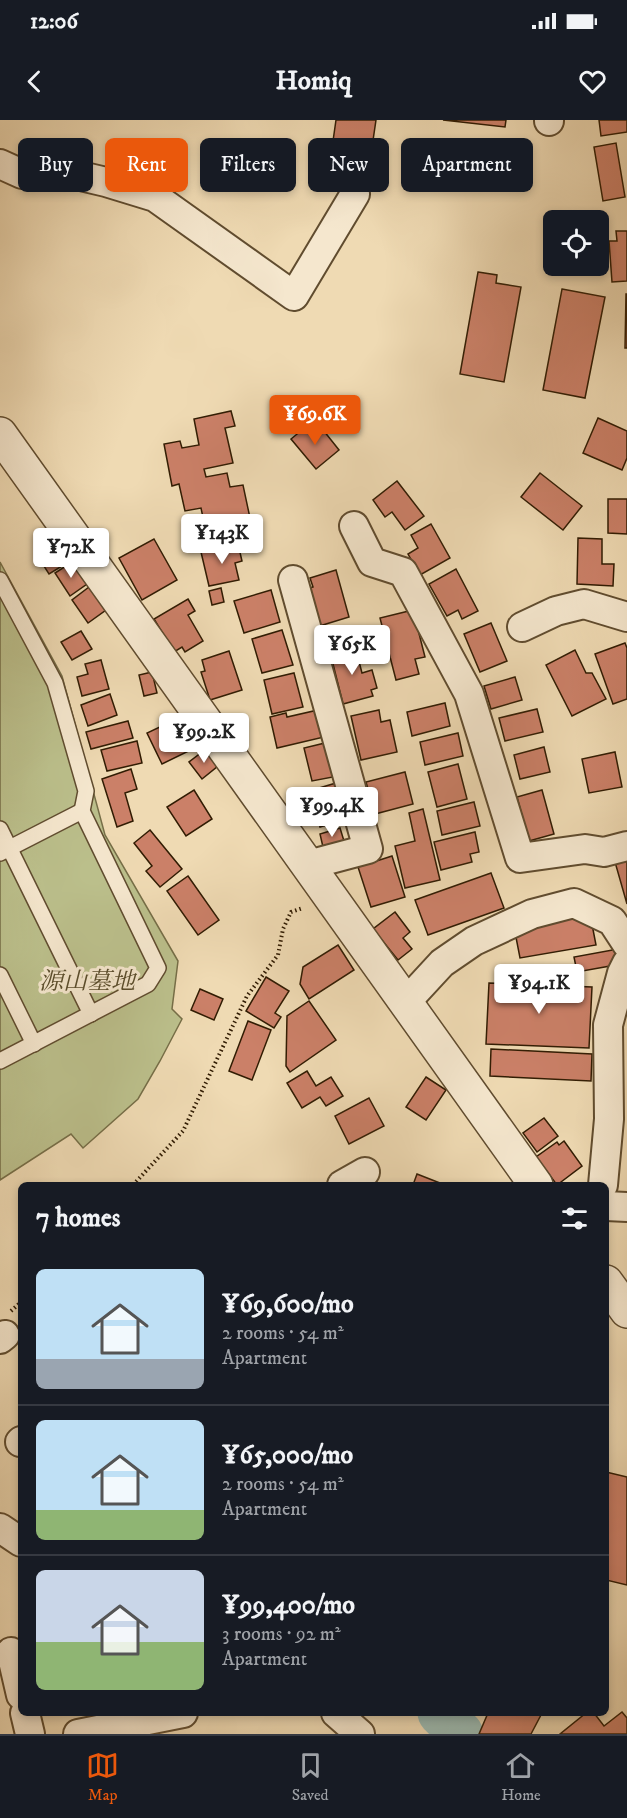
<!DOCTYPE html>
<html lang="en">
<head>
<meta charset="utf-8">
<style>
  :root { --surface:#171b24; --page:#20242c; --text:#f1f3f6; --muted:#9ea1a6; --line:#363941; --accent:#ea580c }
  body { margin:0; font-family:"IM FELL DW Pica","Noto Serif JP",serif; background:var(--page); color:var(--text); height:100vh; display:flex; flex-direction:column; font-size:22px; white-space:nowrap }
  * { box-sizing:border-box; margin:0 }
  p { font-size:20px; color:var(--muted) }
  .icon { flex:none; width:33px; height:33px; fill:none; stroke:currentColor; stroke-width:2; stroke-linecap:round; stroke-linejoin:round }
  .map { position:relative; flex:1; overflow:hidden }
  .drawer { position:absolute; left:18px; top:1062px; width:591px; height:534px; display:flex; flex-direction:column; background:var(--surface); border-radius:9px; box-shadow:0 3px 9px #0003 }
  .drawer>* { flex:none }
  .guide { position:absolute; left:18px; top:18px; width:591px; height:54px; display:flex; gap:12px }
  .buttons { position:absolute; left:543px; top:90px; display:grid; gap:12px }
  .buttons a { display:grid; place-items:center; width:66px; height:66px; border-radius:9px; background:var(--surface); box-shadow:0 3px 9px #0003; font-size:30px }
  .price { position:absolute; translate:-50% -51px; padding:0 14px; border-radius:6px; background:#fff; color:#222; font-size:20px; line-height:39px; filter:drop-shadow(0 2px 3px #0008) }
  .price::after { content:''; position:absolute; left:50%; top:36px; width:18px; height:14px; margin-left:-9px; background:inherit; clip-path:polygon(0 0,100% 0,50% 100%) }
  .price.on { background:var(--accent); color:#fff }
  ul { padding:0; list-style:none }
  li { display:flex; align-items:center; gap:18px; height:150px; padding:0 18px }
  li+li { border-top:2px solid var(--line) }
  li span { display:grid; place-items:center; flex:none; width:168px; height:120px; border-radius:9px; color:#555 }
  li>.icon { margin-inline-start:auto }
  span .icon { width:72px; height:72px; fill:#fffc; stroke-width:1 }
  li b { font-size:26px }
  h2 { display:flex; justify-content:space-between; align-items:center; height:72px; padding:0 18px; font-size:26px }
  .tag { padding:0 21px; border-radius:9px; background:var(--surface); box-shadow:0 3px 9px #0003; font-size:21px; line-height:54px }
  .tag.on { background:var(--accent); color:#fff }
  .status { display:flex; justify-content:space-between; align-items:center; height:42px; padding:0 30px; background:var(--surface); direction:ltr }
  .status svg { height:16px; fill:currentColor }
  header { display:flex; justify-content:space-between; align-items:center; height:78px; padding:0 18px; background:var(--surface); font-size:27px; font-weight:800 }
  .menu { display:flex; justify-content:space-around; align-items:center; height:84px; border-top:2px solid var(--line); background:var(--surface); font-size:16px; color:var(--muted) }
  .menu a { display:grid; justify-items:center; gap:3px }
  .menu .on { color:var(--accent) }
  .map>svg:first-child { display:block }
  .green { fill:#bbbf8b; stroke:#766e47; stroke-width:1.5 }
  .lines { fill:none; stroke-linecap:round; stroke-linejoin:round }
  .river { stroke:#9abab2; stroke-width:45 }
  .building { fill:#cb8068; stroke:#311c03; stroke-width:1.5 }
  .service-casing { stroke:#604c2f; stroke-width:18 }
  .minor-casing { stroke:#604c2f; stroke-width:32 }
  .tertiary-casing { stroke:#604c2f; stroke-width:36 }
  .path { stroke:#311c03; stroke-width:4; stroke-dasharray:1.5 3; stroke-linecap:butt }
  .service { stroke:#f5e7ce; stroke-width:15 }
  .minor { stroke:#f5e7ce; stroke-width:28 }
  .tertiary { stroke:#f5e7ce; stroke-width:33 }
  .labels { text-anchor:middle; stroke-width:6; stroke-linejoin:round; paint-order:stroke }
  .park-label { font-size:24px; font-style:italic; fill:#5a4d2c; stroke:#f5e7ce }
</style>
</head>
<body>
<div class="status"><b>12:06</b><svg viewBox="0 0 49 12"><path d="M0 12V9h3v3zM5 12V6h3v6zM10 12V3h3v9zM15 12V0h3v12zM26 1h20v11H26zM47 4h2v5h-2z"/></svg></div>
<header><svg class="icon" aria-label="back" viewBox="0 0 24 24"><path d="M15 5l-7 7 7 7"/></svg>Homiq<svg class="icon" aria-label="heart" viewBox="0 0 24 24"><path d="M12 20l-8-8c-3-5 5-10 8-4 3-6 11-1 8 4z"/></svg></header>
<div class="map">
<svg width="627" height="1614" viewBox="0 0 627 1614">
  <rect width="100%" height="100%" fill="#efdab3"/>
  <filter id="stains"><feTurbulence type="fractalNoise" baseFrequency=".00333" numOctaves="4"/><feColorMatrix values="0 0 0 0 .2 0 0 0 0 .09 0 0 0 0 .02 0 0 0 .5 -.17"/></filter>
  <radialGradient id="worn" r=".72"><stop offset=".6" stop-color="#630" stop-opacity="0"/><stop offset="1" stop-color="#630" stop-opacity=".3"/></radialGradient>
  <polygon class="green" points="0,442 62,556 105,715 178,841 172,889 182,899 160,941 138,979 83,1028 71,1014 0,1060"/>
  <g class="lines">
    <polyline class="river" points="440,1593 461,1614"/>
  </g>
  <g class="building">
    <polygon points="336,0 376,0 371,34 332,28"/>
    <polygon points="443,0 506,0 505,7"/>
    <polygon points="599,0 627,0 627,12 601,16"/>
    <polygon points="455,20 483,21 481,71 452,70"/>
    <polygon points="616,23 625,77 603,81 594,27"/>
    <polygon points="435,43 447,44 446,67 434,66"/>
    <polygon points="616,111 627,111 627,161 612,162 609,121 617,121"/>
    <polygon points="478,152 497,155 496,163 521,167 504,262 460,254"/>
    <polygon points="562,169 605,177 585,278 543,270"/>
    <polygon points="626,174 627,174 627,228 625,228"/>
    <polygon points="231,291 235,306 225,308 233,343 204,349 206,357 227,353 230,367 243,365 250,398 205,407 201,388 185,391 179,364 172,366 164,324 180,321 182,328 199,325 194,299"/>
    <polygon points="598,298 627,311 627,338 622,350 583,333"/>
    <polygon points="308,305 313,312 320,306 339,330 316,349 291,319"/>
    <polygon points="540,353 582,386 563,410 521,377"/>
    <polygon points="397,361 424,396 405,410 392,392 385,397 373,380"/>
    <polygon points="608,379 627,379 627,414 608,413"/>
    <polygon points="431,404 450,438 420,455 408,434 418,428 411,415"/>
    <polygon points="578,418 602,419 602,444 614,444 613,466 577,464"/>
    <polygon points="154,419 177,460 142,480 119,438"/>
    <polygon points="52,420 67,443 49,454 35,432"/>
    <polygon points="238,424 242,441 235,443 239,460 209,466 201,432"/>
    <polygon points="72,442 87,464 70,476 55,453"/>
    <polygon points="456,449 478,491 462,499 458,490 447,496 429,464"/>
    <polygon points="336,450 349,497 313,508 302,470 313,467 310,458"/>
    <polygon points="89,467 106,490 88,503 72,480"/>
    <polygon points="221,468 224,482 212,485 209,471"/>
    <polygon points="271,470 280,502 244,513 234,481"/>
    <polygon points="188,479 195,491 188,495 203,521 185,532 182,527 174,532 154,499"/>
    <polygon points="413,490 425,537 415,539 419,554 396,560 380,498"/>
    <polygon points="491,503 507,541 480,552 464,514"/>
    <polygon points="282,510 293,545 262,553 252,519"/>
    <polygon points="81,511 92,529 72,540 61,522"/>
    <polygon points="625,523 627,528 627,579 613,584 595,534"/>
    <polygon points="355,526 362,553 372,550 377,568 371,570 373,576 343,584 330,532"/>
    <polygon points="575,530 586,553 592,553 606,579 572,596 546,545"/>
    <polygon points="229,531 242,570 210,580 201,552 205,551 202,540"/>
    <polygon points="101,540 109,569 82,576 77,557 88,554 85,544"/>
    <polygon points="152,552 157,573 144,576 139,555"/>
    <polygon points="294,553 303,587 272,594 264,560"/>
    <polygon points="515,557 522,580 491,589 484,566"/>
    <polygon points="110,574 117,595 88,606 81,585"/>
    <polygon points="445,583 450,606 412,616 407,592"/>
    <polygon points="537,589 543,612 505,621 499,598"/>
    <polygon points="318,590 324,617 277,628 270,597 286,593 287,597"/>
    <polygon points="379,590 381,602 390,600 397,632 361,640 351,596"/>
    <polygon points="185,595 199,626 162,644 147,613"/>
    <polygon points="128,601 133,618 91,629 86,612"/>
    <polygon points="458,613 463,636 425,645 420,622"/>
    <polygon points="137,621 142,643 107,651 101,630"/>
    <polygon points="325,623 333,657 312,661 304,628"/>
    <polygon points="544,627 550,652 520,659 514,635"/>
    <polygon points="206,629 218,646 202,659 189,642"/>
    <polygon points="615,632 622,667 589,673 582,639"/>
    <polygon points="458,644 467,679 437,687 428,652"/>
    <polygon points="131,649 137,669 125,673 133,701 117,707 102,659"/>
    <polygon points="405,652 413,684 375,694 366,662"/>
    <polygon points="336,663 347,699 320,707 309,671"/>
    <polygon points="194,670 212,699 186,716 167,687"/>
    <polygon points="542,670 554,714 529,721 517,677"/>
    <polygon points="474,682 480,706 442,715 437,691"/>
    <polygon points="423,689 440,760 405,768 395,726 415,721 409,693"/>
    <polygon points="340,708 344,721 323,727 320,714"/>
    <polygon points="150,710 182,749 160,767 146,751 152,746 134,723"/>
    <polygon points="475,712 479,732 470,734 472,742 441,750 434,722"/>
    <polygon points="392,736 405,777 371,787 358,747"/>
    <polygon points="627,738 627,784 615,742"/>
    <polygon points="491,753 504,788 428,815 415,780"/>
    <polygon points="188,756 219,800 198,815 167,771"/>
    <polygon points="395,792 410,812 403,818 412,829 398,840 373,809"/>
    <polygon points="590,794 596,825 520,838 514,807"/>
    <polygon points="338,825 354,850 309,879 300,864 303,847"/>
    <polygon points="618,829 610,846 577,852 574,837"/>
    <polygon points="266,857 289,871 275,893 281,897 274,908 246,891"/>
    <polygon points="489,863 592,867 589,928 486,924"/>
    <polygon points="200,869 223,879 214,900 191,890"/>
    <polygon points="309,881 336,920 290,952 286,946 287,896"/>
    <polygon points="248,901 271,910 252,960 229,951"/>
    <polygon points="491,929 592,934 591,961 490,956"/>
    <polygon points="307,951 316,966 331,957 343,976 326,986 320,977 302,988 287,963"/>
    <polygon points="426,957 446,970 426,1000 406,987"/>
    <polygon points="369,978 384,1006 349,1024 335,996"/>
    <polygon points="544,998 558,1016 537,1032 523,1013"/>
    <polygon points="564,1021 582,1046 557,1065 536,1037 557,1022 559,1025"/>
    <polygon points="417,1054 445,1065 413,1065"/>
    <polygon points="606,1352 627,1357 627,1465 606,1460"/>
    <polygon points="622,1592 627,1598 627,1614 560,1614 586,1593 594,1593 604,1606"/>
    <polygon points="488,1593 542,1593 531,1614 479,1614"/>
  </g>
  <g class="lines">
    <defs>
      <g id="service">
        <polyline points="0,460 55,563 86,671 82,691 158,848 148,864 0,941"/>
        <polyline points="0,709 91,894"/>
        <polyline points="0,733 82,691"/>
        <polyline points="0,855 34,924"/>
      </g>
      <g id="minor">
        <polyline points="549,1 549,0"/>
        <polyline points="0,44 22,54 72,54 106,62 155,77 294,176 355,74"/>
        <polyline points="354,406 372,442 403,452 469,574 520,738 585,729 604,732 627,726"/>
        <polyline points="293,460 368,729 308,745"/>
        <polyline points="522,507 556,491 584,484 627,497"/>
        <polyline points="406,882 442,843 474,821 532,794 574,783 612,801 627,824"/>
        <polyline points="342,1065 365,1052"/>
        <polyline points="603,1065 609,999 608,905 622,853 627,843"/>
        <polyline points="606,1086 627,1087"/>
        <polyline points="0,1219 5,1215"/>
        <polyline points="20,1322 21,1321"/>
        <polyline points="0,1408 21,1422"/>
        <polyline points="11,1532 21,1575"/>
        <polyline points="25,1593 30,1614"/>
        <polyline points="336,1593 360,1614"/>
        <polyline points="78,1614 183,1593"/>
      </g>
      <g id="tertiary">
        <polyline points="0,314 536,1065"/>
        <polyline points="606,1162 627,1191"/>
      </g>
    </defs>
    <use href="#service" class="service-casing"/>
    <use href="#minor" class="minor-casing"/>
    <use href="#tertiary" class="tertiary-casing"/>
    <g class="path">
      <polyline points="133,1065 183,1011 247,876 278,835 283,809 291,792 303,788"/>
      <polyline points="11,1191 21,1182"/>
    </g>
    <use href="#service" class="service"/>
    <use href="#minor" class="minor"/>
    <use href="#tertiary" class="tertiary"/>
  </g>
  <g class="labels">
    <g class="park-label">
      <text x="87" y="869">源山墓地</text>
    </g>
  </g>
  <rect width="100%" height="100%" filter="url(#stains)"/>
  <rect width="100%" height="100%" fill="url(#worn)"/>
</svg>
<div class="buttons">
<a><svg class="icon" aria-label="locate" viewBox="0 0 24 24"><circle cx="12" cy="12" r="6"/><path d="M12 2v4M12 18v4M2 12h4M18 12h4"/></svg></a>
</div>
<b class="price on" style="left:315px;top:326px">¥69.6K</b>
<b class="price" style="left:222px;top:445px">¥143K</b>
<b class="price" style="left:71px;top:459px">¥72K</b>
<b class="price" style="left:352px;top:556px">¥65K</b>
<b class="price" style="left:204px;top:644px">¥99.2K</b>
<b class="price" style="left:332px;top:718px">¥99.4K</b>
<b class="price" style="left:539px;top:895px">¥94.1K</b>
<div class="guide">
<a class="tag">Buy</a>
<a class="tag on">Rent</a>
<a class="tag">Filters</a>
<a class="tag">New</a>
<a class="tag">Apartment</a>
</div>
<section class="drawer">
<h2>7 homes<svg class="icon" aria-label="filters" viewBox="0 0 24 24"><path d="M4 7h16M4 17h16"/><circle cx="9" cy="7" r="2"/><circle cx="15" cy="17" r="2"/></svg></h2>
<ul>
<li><span style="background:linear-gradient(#bfe0f5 75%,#9aa5b1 0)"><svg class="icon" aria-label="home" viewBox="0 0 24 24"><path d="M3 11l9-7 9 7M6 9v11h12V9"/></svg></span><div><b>¥69,600/mo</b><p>2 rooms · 54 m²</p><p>Apartment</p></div></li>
<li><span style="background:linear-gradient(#bfe0f5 75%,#8fb573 0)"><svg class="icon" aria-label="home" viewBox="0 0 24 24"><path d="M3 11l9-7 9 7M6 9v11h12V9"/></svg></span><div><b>¥65,000/mo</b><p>2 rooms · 54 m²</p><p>Apartment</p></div></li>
<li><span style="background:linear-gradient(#c9d6e8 60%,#8fb573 0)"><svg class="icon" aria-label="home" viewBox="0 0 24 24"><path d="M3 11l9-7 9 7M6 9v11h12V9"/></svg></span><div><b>¥99,400/mo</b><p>3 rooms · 92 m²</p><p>Apartment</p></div></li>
</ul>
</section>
</div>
<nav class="menu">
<a class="on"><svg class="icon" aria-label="map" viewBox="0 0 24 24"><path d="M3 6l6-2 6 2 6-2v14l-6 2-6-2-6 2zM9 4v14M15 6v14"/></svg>Map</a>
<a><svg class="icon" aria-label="saved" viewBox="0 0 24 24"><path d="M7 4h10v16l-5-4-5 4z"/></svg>Saved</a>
<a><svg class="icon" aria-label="home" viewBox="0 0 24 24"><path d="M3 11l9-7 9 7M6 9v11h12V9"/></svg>Home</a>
</nav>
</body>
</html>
